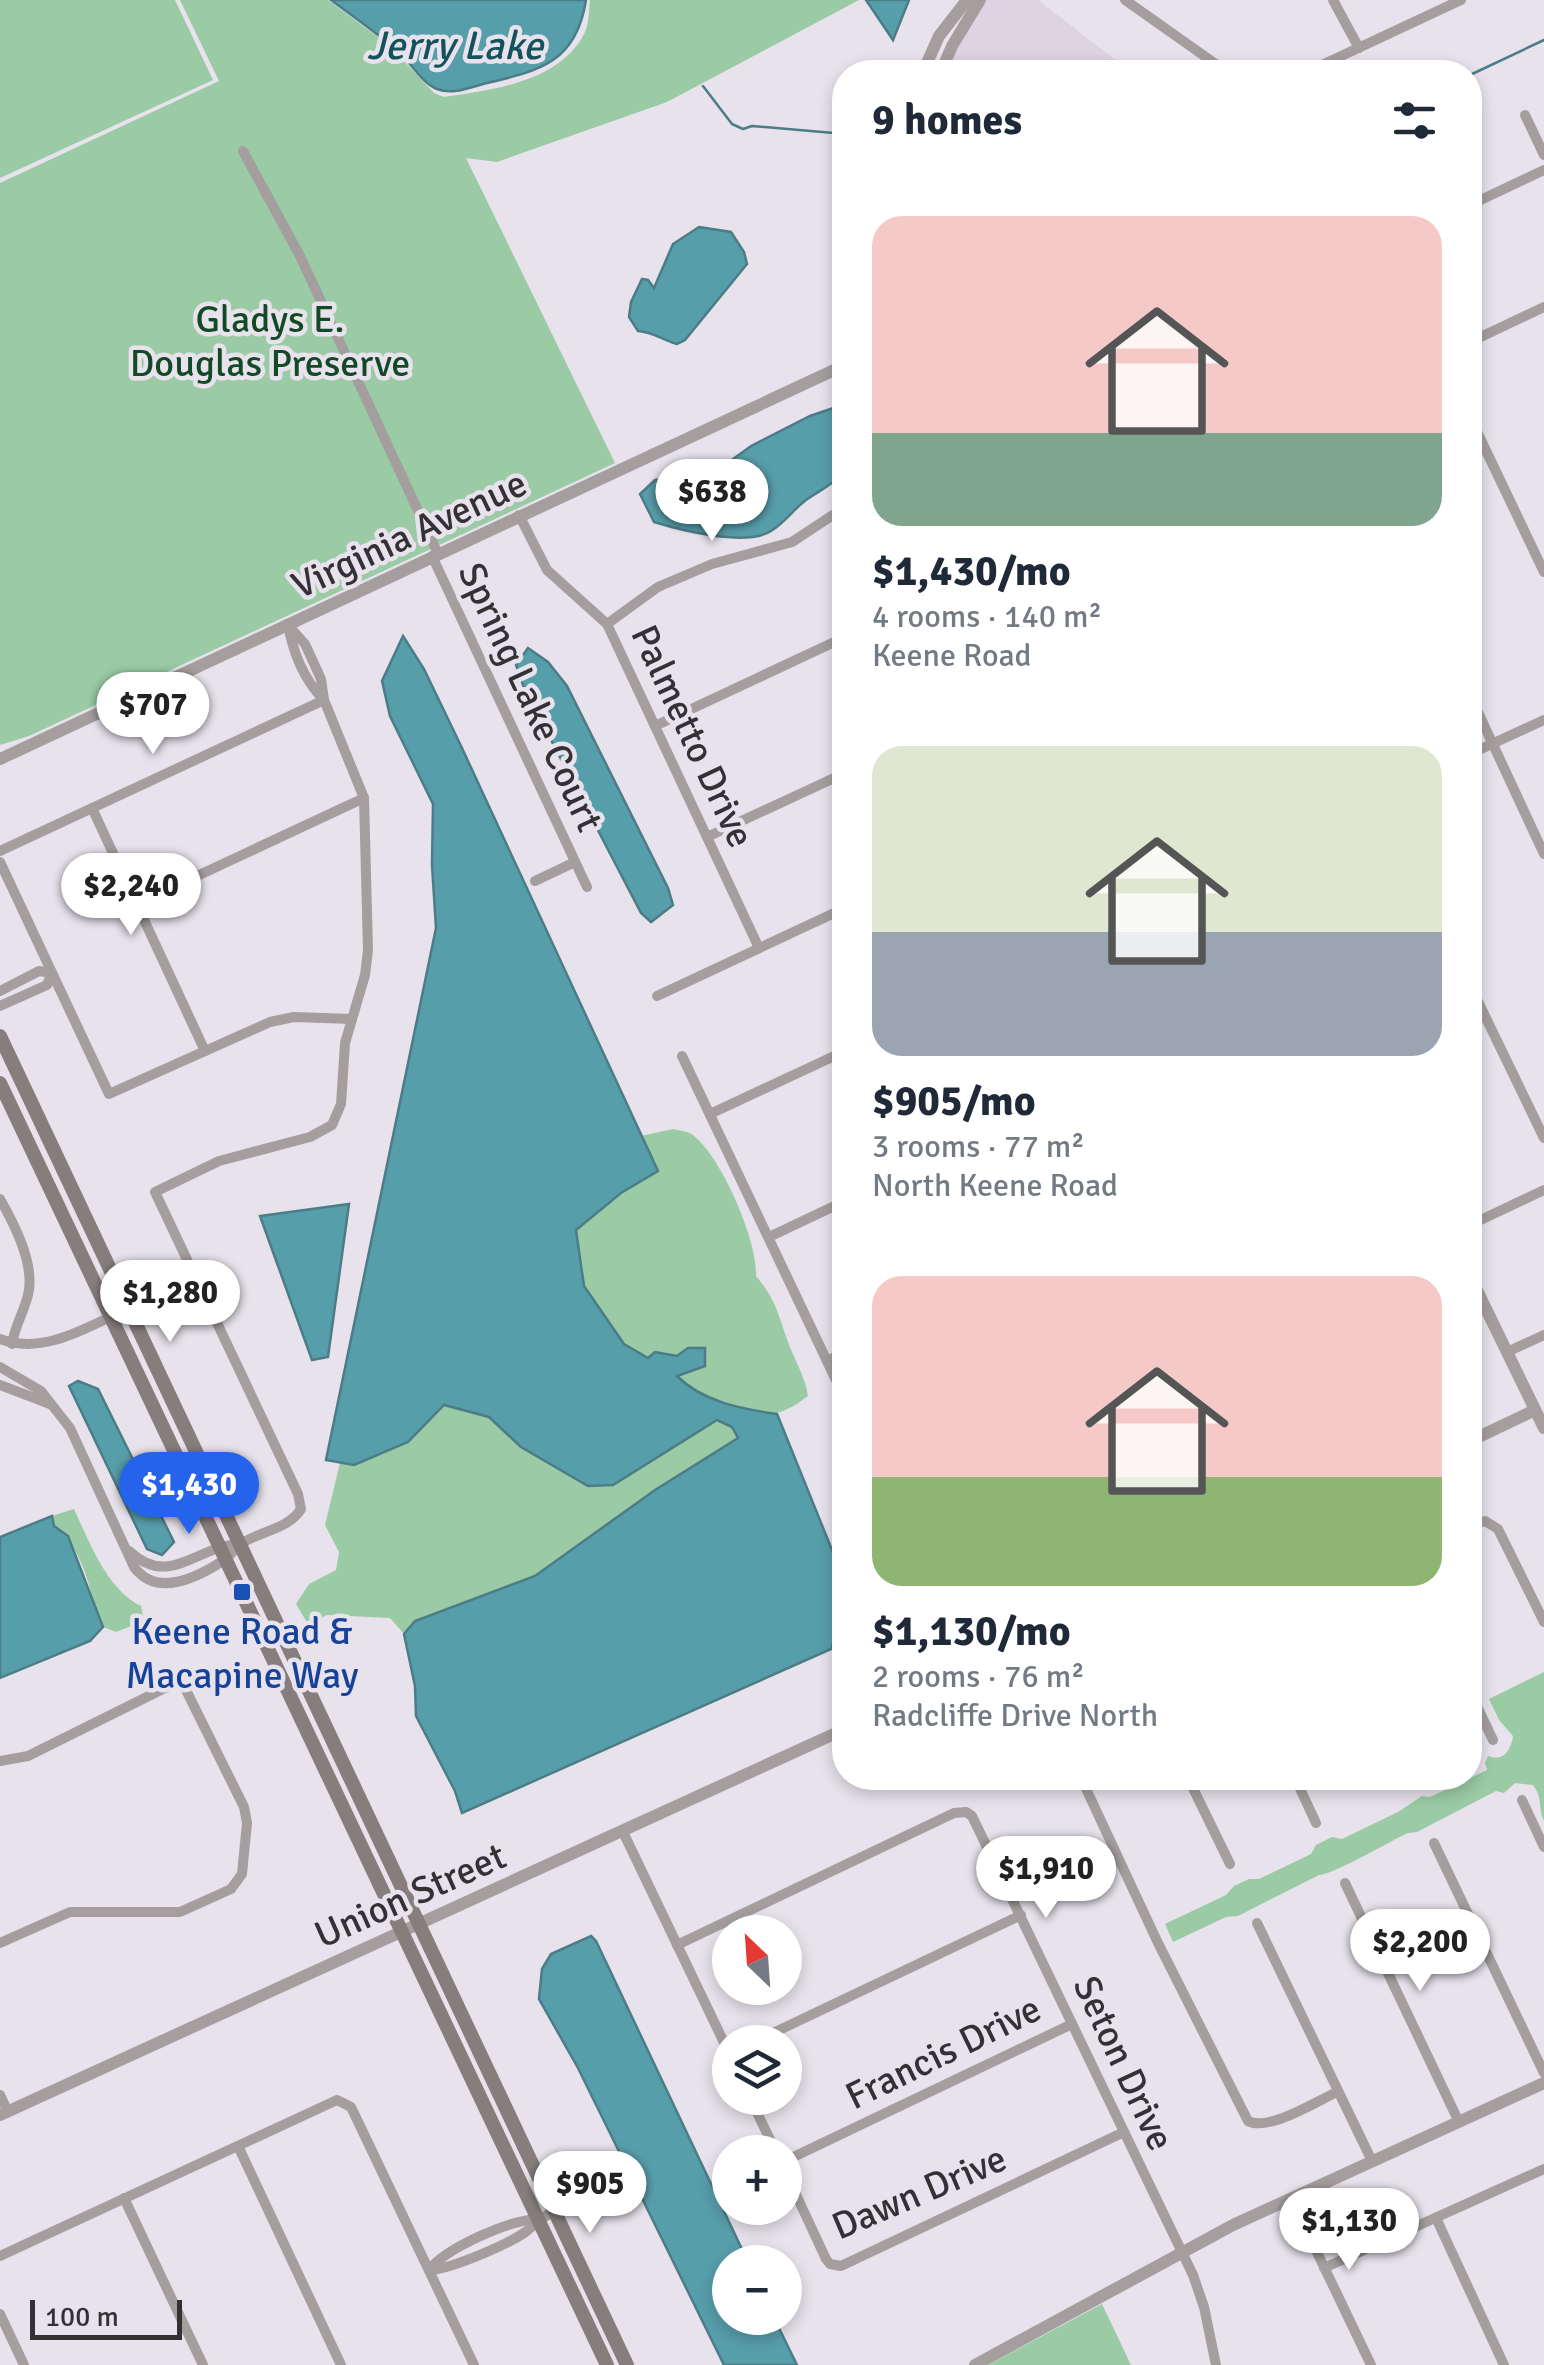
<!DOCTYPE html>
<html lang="en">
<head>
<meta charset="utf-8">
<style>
  :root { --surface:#fff; --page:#f6f6f7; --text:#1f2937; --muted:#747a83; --accent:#2563eb }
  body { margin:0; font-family:Signika,sans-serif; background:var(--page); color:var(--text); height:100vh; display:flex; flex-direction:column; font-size:38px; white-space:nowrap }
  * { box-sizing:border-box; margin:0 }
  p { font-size:32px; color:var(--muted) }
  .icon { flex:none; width:55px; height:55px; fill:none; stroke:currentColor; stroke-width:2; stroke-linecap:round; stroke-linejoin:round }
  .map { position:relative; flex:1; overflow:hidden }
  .details { position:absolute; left:832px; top:60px; width:650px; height:1730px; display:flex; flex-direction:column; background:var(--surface); border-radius:40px; box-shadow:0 5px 15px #0003 }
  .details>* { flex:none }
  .needle { width:65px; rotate:335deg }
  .buttons { position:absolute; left:712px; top:1915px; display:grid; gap:20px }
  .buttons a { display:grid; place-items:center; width:90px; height:90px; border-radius:50%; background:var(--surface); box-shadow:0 5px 15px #0003; font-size:50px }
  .scale { position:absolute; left:30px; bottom:25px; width:152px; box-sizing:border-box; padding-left:10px; border:5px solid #333134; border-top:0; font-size:28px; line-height:35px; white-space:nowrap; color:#333134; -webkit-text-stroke:8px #e7e2eb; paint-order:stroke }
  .price { position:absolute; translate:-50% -85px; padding:0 22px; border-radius:35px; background:#fff; color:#222; font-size:32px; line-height:65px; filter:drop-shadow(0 2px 5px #0008) }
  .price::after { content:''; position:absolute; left:50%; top:60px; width:30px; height:22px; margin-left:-15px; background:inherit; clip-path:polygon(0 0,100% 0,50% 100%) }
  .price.selected { background:var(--accent); color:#fff }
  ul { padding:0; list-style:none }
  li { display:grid; align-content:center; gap:20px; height:530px; padding:0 40px }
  li span { display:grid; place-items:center; height:310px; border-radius:30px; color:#555 }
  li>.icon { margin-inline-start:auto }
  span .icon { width:180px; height:180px; fill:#fffc; stroke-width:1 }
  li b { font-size:42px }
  h2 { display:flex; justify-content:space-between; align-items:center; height:120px; padding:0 40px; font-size:42px }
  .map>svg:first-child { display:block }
  .built { fill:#dcd3e3 }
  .green { fill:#9acba5 }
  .water { fill:#579eab; stroke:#4c7d87; stroke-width:2.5 }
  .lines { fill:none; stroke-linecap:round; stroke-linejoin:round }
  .stream { stroke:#4c7d87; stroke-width:2.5 }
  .minor { stroke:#a49f9e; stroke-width:10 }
  .tertiary { stroke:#a49f9e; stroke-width:12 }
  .secondary { stroke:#857e7c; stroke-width:14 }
  .transit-dot { fill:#1a4fb4; stroke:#e7e2eb; stroke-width:4 }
  .labels { text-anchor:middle; stroke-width:9; stroke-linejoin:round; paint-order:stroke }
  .park-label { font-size:38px; fill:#134a26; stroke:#e7e2eb }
  .street-label { font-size:38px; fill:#333134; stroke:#e7e2eb }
  .transit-label { font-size:38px; fill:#164399; stroke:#e7e2eb }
  .water-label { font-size:40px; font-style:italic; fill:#14525c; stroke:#e7e2eb }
</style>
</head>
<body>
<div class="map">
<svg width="1544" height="2365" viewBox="0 0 1544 2365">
  <rect width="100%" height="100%" fill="#e7e2eb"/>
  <polygon class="built" points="986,0 1038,0 1131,72 947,72 957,49"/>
  <g class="green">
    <polygon points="0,0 175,0 213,80 0,178"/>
    <path d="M180,0H328L390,46L434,93L444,97C492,90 561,82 585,32C589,23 589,10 590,0H859L667,102L497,162L466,158L615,463L29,736L0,745V183L219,81Z"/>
    <path d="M673,1129C680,1131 689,1131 694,1136C722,1158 758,1242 756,1276C776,1300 778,1314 788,1342C795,1361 805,1376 808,1396C800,1402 790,1409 780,1412C753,1421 697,1394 676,1376L688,1348L677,1356L655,1352L648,1358L624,1344L584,1286L576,1230L621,1193L658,1171L641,1136Z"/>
    <polygon points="444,1405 489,1417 521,1447 613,1485 718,1420 732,1427 738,1438 655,1490 535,1576 415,1621 404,1634 390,1618 327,1615 308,1624 296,1604 309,1584 336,1570 339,1552 325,1525 340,1463 354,1465 408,1442"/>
    <path d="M74,1509C89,1541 107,1590 141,1606L143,1616L134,1625L116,1632L101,1626C90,1592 84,1548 54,1526L52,1516Z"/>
    <path d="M1544,1672V1821C1538,1808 1543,1798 1533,1785L1515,1783L1504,1793L1496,1791L1417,1832L1408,1833C1390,1841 1333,1875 1319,1875L1238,1916L1226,1917L1173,1942L1165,1924L1226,1895L1234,1886L1249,1879H1259L1311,1854L1316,1845L1332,1837L1342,1839L1398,1812L1422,1796L1430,1797L1487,1770L1485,1763L1488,1756C1504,1762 1511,1750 1513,1736L1499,1720L1489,1699Z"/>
    <polygon points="1102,2304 1131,2365 988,2365"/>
  </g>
  <g class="water">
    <path d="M331,0H586C576,64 538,71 483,84C469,88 451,95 437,89C422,83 411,63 399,52C377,33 354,17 331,0Z"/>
    <polygon points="866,0 909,0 893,40"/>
    <path d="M699,227L731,232L744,252L747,264L685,340L677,344C662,340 654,332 638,331L629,317L631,302L642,279L648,280L654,288L673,244Z"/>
    <path d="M845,404V472C834,484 820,490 806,500C794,509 784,523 771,531C746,547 680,530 654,522L640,494L655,480L711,475L751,446L810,416Z"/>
    <path d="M403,636L424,669L461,746L658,1171L621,1193L576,1230L584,1286L624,1344L648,1358L655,1352L677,1356L688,1348H705V1366L677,1376C703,1402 742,1409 777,1414L845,1582V1603L831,1649L462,1813L455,1791L416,1716L415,1686L404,1634L415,1621L535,1576L655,1490L738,1438L732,1427L717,1420L613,1485L588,1486L521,1447L489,1417L444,1405L408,1442L354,1465L326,1460L436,928L432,865L433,804L390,716L382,681Z"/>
    <polygon points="528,648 548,662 567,686 668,888 673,905 651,922 641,913 524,688 516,665"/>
    <polygon points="349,1204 328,1357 312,1360 260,1216"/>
    <polygon points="78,1381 98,1389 174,1542 162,1555 147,1549 69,1386"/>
    <polygon points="52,1516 54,1526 68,1536 103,1627 90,1641 0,1678 0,1537"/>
    <polygon points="591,1936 596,1941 748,2262 730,2262 730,2318 774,2318 797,2365 724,2365 578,2068 539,1999 542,1969 551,1954"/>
  </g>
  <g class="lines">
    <g class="stream">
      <polyline points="1470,75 1544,40"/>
      <polyline points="703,86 732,124 743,129 752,126 845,134"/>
    </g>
    <g class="minor">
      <polyline points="1125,0 1227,72"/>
      <polyline points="1333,0 1359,48"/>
      <polyline points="1307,72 1461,0"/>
      <polyline points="1525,115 1544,155"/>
      <polyline points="243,151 300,256 438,554"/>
      <polyline points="1470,205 1544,170"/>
      <polyline points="1470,342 1544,307"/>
      <polyline points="1470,417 1544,572"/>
      <polyline points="519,515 547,570 607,624 759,948"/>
      <polyline points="432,556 587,887"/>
      <polyline points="607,624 658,587 712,564 792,542 845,507"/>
      <path d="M288,626C294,654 303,678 323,699"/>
      <polyline points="1470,695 1544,854"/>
      <polyline points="655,726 845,637"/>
      <polyline points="1470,754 1544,720"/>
      <polyline points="92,808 205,1051"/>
      <polyline points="707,837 845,773"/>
      <polyline points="0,851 324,700"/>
      <polyline points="0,862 109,1094 270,1022 294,1017 352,1019"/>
      <polyline points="535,881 575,862"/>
      <polyline points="137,904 364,798"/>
      <polyline points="1470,985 1544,1138"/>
      <polyline points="0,991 39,971 52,973 47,985 0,1006"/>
      <polyline points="657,996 845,908"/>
      <polyline points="682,1056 845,1399"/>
      <polyline points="710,1114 845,1051"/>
      <path d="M0,1199C14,1224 33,1260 29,1290C26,1309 15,1324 12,1344"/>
      <polyline points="1470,1225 1544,1190"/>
      <polyline points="769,1237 845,1201"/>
      <path d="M0,1339C43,1356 89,1326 129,1308"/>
      <polyline points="1507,1352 1544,1335"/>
      <polyline points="827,1361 845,1352"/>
      <path d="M0,1367L41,1391L70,1428L134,1567C157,1598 197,1578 224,1560C231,1556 234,1548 241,1544C259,1531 288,1530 301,1509L298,1494L155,1192L219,1161L310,1137L332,1125L341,1104L345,1043L365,975L368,950L364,798L324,700L321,679L305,644L287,624"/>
      <polyline points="0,1385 50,1404"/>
      <polyline points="1470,1525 1485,1521 1498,1529 1544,1622"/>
      <path d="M129,1551C170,1589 195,1546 240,1544"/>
      <polyline points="1470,1692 1493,1740"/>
      <polyline points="0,1761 28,1756 181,1680 244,1807 247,1823 242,1874 231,1889 180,1912 70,1912 0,1943"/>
      <path d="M1081,1778L1158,1943L1248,2121C1268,2132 1317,2101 1337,2092"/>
      <polyline points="1188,1778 1230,1864"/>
      <polyline points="1295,1778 1316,1823"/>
      <polyline points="1402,1778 1405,1783"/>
      <polyline points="1522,1800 1544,1847"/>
      <polyline points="623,1832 730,2055"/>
      <polyline points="1434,1843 1544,2073"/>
      <polyline points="1345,1883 1459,2122"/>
      <polyline points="1257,1923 1372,2161"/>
      <polyline points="677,1945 954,1813 966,1812 972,1816 1193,2275 1204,2307 1216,2365"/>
      <polyline points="754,2042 1021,1915"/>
      <polyline points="0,2095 8,2112"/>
      <polyline points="750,2098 776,2152"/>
      <polyline points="238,2146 341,2365"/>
      <polyline points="785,2161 1072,2024"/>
      <polyline points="785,2171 826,2259 830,2264 841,2266 1124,2132"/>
      <polyline points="124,2198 203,2365"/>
      <polyline points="1291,2198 1371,2365"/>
      <polyline points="1436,2218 1504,2365"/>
      <polyline points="0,2256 337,2100 351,2107 474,2365"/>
      <polyline points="1324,2268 1544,2169"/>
      <path d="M429,2270C449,2270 512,2243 528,2230C537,2222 543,2217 554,2211"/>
      <path d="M429,2270C446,2248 509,2220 538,2219"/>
      <polyline points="0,2314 24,2365"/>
    </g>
    <g class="tertiary">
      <polyline points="923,72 939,36 967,0"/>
      <polyline points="941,72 952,46 980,0"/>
      <polyline points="0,759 845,365"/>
      <polyline points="1470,1276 1544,1428"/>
      <polyline points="1470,1441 1535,1410"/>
      <polyline points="0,2115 845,1729"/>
      <polyline points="975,2365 1233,2225 1544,2083"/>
    </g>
    <g class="secondary">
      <polyline points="0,1036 627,2365"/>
      <polyline points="0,1083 607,2365"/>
    </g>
  </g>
  <rect class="transit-dot" x="232" y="1582" width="20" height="20" rx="5"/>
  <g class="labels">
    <g class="park-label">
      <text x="270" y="332">Gladys E.<tspan x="270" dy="44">Douglas Preserve</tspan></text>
    </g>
    <g class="street-label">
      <text transform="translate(409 534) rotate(-25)" y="13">Virginia Avenue</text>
      <text transform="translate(531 697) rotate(65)" y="13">Spring Lake Court</text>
      <text transform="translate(693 736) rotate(65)" y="13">Palmetto Drive</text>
      <text transform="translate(410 1895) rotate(-24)" y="13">Union Street</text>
      <text transform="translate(943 2052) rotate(-26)" y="13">Francis Drive</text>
      <text transform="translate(1124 2063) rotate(65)" y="13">Seton Drive</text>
      <text transform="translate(919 2192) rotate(-23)" y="13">Dawn Drive</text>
    </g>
    <g class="transit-label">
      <text x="242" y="1644">Keene Road &amp;<tspan x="242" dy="44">Macapine Way</tspan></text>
    </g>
    <g class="water-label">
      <text x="455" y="59">Jerry Lake</text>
    </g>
  </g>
</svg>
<div class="buttons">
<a><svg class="needle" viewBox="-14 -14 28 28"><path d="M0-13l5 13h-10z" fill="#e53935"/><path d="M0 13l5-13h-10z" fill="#747a83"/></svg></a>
<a><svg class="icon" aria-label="layers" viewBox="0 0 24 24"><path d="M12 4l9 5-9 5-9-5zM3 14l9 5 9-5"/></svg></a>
<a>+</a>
<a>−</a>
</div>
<div class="scale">100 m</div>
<b class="price" style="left:712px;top:544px">$638</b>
<b class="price" style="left:153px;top:757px">$707</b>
<b class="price" style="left:131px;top:938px">$2,240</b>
<b class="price" style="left:170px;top:1345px">$1,280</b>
<b class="price selected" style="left:189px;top:1537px">$1,430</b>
<b class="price" style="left:1046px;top:1921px">$1,910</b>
<b class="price" style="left:1420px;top:1994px">$2,200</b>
<b class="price" style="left:590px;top:2236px">$905</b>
<b class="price" style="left:1349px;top:2273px">$1,130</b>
<section class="details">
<h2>9 homes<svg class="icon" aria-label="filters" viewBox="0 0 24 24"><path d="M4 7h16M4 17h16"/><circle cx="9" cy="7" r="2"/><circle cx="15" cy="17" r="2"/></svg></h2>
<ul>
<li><span style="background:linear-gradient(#f6c9c9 70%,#7fa58c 0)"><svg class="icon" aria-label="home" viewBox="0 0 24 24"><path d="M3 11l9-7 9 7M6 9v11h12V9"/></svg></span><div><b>$1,430/mo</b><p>4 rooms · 140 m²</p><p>Keene Road</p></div></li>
<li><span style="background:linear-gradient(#dfe7d0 60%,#9aa5b1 0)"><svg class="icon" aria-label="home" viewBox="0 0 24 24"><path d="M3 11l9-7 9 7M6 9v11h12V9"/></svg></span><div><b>$905/mo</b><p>3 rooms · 77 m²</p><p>North Keene Road</p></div></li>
<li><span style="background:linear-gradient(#f6c9c9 65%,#8fb573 0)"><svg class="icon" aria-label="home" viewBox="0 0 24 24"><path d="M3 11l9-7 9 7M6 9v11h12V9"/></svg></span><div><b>$1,130/mo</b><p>2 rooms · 76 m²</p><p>Radcliffe Drive North</p></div></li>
</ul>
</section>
</div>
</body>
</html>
